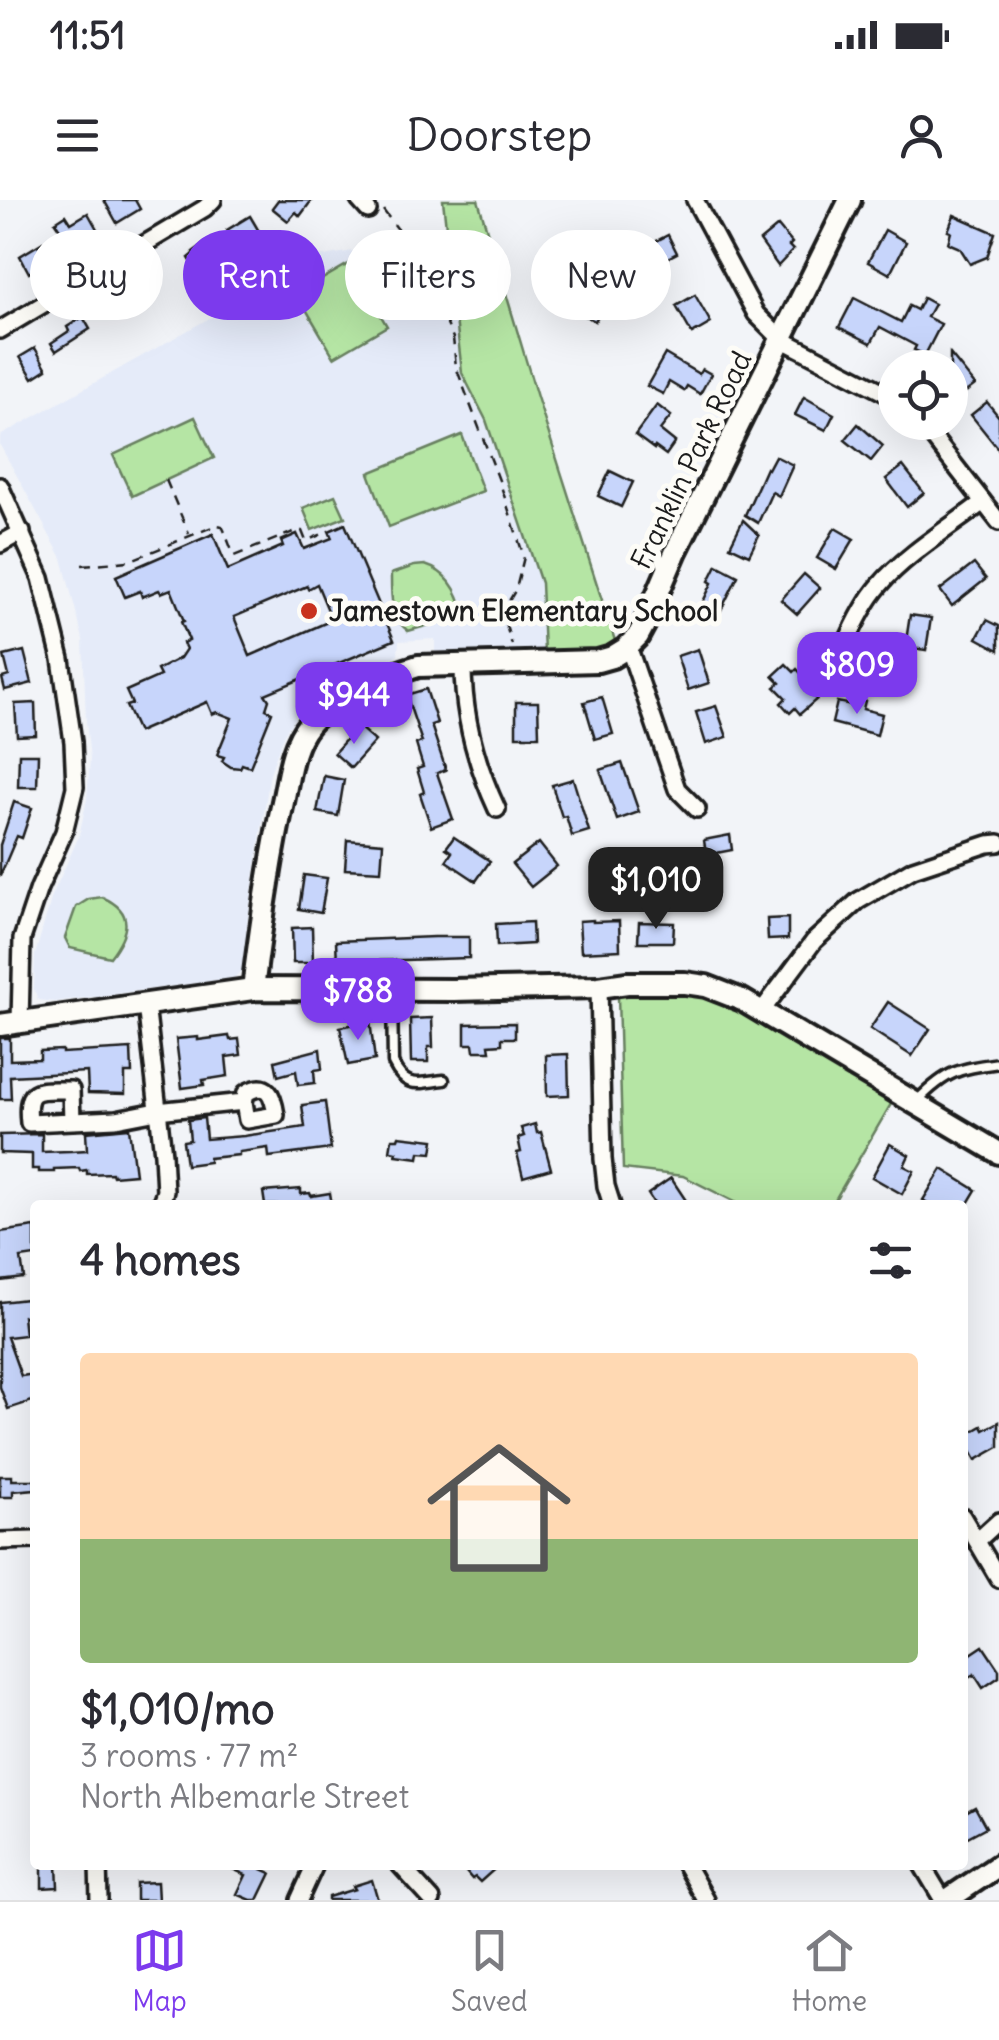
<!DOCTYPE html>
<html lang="en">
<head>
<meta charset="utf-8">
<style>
  :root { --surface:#fff; --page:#f2f2f3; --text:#2b2b33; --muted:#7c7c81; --line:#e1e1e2; --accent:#7c3aed }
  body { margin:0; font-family:Delius,sans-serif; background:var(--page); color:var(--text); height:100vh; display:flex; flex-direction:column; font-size:38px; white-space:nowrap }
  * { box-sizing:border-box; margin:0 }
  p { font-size:32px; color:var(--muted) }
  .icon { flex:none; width:55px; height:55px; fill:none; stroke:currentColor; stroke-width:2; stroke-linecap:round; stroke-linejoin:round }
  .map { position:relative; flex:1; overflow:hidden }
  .drawer { position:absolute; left:30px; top:1000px; width:938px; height:670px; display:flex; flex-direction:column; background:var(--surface); border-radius:10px; box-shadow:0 10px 40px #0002 }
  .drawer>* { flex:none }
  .top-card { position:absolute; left:30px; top:30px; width:940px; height:90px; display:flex; gap:20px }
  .fabs { position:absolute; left:878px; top:150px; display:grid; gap:20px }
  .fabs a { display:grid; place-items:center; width:90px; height:90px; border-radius:50%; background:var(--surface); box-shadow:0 10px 40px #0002; font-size:50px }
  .price { position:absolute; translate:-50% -85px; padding:0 22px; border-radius:20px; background:var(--accent); color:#fff; font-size:32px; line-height:65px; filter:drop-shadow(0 2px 5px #0008) }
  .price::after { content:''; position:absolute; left:50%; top:60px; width:30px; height:22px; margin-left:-15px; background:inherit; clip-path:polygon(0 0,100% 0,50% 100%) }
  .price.current { background:#222; color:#fff }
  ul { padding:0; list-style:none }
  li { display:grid; align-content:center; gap:20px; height:530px; padding:0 50px }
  li span { display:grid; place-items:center; height:310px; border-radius:10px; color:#555 }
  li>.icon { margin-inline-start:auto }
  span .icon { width:180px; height:180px; fill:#fffc; stroke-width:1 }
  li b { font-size:42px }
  h2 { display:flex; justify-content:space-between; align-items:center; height:120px; padding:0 50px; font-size:42px }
  .pill { padding:0 35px; border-radius:45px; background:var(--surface); box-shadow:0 10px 40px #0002; font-size:35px; line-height:90px }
  .pill.current { background:var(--accent); color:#fff }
  .status { display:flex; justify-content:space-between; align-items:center; height:70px; padding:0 50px; background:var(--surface); direction:ltr }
  .status svg { height:28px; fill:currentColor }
  header { display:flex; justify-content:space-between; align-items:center; height:130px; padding:0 50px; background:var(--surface); font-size:45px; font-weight:600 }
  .dock { display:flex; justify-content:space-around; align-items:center; height:140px; border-top:2px solid var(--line); background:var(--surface); font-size:28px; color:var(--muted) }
  .dock a { display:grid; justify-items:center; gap:5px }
  .dock .current { color:var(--accent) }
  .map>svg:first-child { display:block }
  .built { fill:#e5ebf9 }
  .green { fill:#b5e5a4; stroke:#688060; stroke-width:2.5 }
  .building { fill:#c7d5fb; stroke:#1c1c1c; stroke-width:2.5; fill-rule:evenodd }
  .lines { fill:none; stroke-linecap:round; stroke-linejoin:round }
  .service-casing { stroke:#1c1c1c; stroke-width:15 }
  .minor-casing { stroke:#1c1c1c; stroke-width:22 }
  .tertiary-casing { stroke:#1c1c1c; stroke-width:28 }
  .path { stroke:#1c1c1c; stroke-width:2.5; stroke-dasharray:10 8; stroke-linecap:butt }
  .service { stroke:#fdfcf7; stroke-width:8 }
  .minor { stroke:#fdfcf7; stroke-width:15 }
  .tertiary { stroke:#fdfcf7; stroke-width:20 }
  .poi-dot { fill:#c8321e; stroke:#fdfcf7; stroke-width:4 }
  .labels { text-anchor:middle; stroke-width:10; stroke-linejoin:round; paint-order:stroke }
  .street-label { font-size:28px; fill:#1c1c1c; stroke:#fdfcf7 }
  .poi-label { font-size:28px; font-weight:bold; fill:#1c1c1c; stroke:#fdfcf7; text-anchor:start }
</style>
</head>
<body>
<div class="status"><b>11:51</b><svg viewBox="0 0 49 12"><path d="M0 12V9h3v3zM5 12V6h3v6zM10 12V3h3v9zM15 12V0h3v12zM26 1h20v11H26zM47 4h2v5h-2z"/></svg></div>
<header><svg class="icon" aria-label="menu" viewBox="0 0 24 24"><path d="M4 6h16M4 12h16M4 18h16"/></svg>Doorstep<svg class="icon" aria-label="person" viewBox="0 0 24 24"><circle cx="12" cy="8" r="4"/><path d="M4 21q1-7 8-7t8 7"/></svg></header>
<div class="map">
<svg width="999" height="1700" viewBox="0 0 999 1700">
  <rect width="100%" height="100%" fill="#f2f4f8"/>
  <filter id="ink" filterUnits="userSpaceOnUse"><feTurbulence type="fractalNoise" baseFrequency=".01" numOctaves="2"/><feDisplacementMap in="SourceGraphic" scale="20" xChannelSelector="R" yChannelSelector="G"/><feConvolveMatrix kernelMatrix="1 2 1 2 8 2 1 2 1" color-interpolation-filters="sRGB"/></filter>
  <g filter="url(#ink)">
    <polygon class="built" points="447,35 462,173 486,220 541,384 544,452 435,454 435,439 399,441 398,455 323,493 299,512 284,534 270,573 246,731 248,737 243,769 234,778 54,802 38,800 34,789 35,755 52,696 79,636 87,599 90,559 86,522 83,439 62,358 0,245 0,236 318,57"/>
    <g class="green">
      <polygon points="443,0 478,0 537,197 618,450 544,452 541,383 486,220 462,173"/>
      <polygon points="350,63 387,126 334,157 297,94"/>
      <polygon points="195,217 214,258 132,296 113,255"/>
      <polygon points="462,235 483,291 389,327 369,273"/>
      <polygon points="335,295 345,317 312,330 303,308"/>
      <path d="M425,365C448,372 459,392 464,415L408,431C390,417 391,395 391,374L414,366Z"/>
      <path d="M102,697C136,712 128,733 110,757L70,748L65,738L76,707L89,699Z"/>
      <polygon points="715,794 894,899 832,1005 741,1005 683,976 623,969 618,796"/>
    </g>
    <g class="building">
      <polygon points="104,0 135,0 140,9 117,23"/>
      <polygon points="278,0 312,0 300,16 296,12 288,21 272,8"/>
      <polygon points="88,13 97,29 29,73 20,56 61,31 55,22 66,15 71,23"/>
      <polygon points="954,15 995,33 987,57 970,64 960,48 948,43 951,32 948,31"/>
      <polygon points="250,16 263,38 249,46 246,41 237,46 227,30"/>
      <polygon points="778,26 792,43 789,46 793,50 778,66 760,41"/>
      <polygon points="885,30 906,42 890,74 868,62"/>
      <polygon points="668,35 677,53 660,62 664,70 651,76 648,69 636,76 626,57"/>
      <polygon points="207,42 219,61 204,71 200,65 195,68 189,58 194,54 193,52"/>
      <polygon points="561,69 587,83 581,93 604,105 595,121 563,104 567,97 556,91 561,83 555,80"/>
      <polygon points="695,95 711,123 692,134 676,106"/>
      <polygon points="854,98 901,122 909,106 917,110 923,98 934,104 927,117 941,124 925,155 914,150 916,146 880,127 871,143 839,127"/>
      <polygon points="83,117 90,129 56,151 51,143 69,131 67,127"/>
      <polygon points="35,148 47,169 33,178 20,157"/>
      <polygon points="665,154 699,174 702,169 711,174 700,194 687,186 684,191 669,182 663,194 647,186"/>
      <polygon points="950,154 975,185 959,197 950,186"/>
      <polygon points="804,197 834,214 826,230 795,215"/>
      <polygon points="987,202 999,217 999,250 971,215"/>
      <polygon points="657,205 671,216 660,230 675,242 666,255 655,247 654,249 635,235"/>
      <polygon points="858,224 883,246 871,261 845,240"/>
      <polygon points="775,256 793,265 779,296 772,292 758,323 745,315 766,268 768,269"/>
      <polygon points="903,266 924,293 907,307 886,279"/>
      <polygon points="610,271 633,282 621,307 598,296"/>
      <polygon points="743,320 759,335 749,355 730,346"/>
      <path d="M345,324L394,440L265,494L269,500L266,509L272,512L250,567L242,564L240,568L231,567L222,561L224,557L217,555L232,518L217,512L212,514L207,502L138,532L126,506L132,504L126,491L160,476L157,470L180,458L186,449L183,443L189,440L181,422L184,421L171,389L161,393L159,390L142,397L140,391L125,397L116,376L213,334L228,370L283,346L281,341L297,334L304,349L332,338L329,331ZM317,384L332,420L250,456L234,417L307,386L308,389Z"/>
      <polygon points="835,328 854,339 836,369 817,358"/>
      <polygon points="974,364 986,379 952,406 940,390"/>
      <polygon points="717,365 738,376 720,412 702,404 712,383 709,381"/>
      <polygon points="804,374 820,388 797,414 781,400"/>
      <polygon points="910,415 931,418 926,450 905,447"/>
      <polygon points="987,420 999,426 999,450 977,438"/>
      <polygon points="698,449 709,483 688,490 677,456"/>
      <polygon points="24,451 32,483 5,490 2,478 9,476 4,456"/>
      <polygon points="786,464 794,472 797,469 806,479 813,490 811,492 817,499 800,514 795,508 790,513 781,503 786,498 775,487 780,483 773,476"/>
      <polygon points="426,489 437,523 431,525 446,570 437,573 453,619 431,627 420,594 424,592 417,569 423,567 416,544 422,542 406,495"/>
      <polygon points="602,497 613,534 595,539 584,502"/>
      <polygon points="854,498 865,501 863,509 882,514 877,535 832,523 837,502 852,505"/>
      <polygon points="516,502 538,502 539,536 516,536"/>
      <polygon points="35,503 36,535 17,536 15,504"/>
      <polygon points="716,506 727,537 706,544 696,512"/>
      <polygon points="358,526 375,541 351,568 334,553"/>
      <polygon points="19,554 38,554 37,587 18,587"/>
      <polygon points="622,563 639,612 617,620 600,570"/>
      <polygon points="324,576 344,580 338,616 317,612"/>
      <polygon points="573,579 589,631 572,636 566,616 562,617 552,585"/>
      <polygon points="14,602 32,608 22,638 17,636 0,676 0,645"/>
      <polygon points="730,635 732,650 706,655 704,640"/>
      <polygon points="454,637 490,661 476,681 446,661 452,652 446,648"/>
      <polygon points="347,640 383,643 381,671 345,669"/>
      <polygon points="539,643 557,666 531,687 512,664"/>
      <polygon points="304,675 327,678 321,713 299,709"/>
      <polygon points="788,718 788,739 768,740 767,719"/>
      <polygon points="593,720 593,722 619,721 620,750 581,752 579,721"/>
      <polygon points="532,722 533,744 497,746 496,724"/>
      <polygon points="639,722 674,723 673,742 638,742"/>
      <polygon points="312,727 313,763 293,763 292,728"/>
      <polygon points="434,737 469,737 469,758 337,762 336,741"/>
      <polygon points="888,802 930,829 912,856 870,829"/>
      <polygon points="432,818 433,847 428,847 428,862 411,862 410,819"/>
      <polygon points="370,821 375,860 348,865 340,827"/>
      <polygon points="515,823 515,838 502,838 502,844 489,845 490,851 474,851 473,844 465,844 465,824"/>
      <polygon points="229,836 230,840 239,839 241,855 226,857 228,876 203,880 204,885 182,888 176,839 198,837 198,840"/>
      <polygon points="0,838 10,838 10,860 40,859 40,851 62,850 62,853 131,849 132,873 125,873 125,894 88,893 87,872 10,876 11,899 0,899"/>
      <polygon points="320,849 322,869 314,870 315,883 298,885 296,871 278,876 275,861"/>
      <polygon points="568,854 569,895 547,896 546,855"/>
      <polygon points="325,902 331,949 269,957 268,948 239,952 239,955 209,958 209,962 186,965 183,941 190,940 188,920 204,918 206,939 244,936 305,927 302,905"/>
      <polygon points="535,924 537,933 541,932 551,969 523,977 517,953 521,952 518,938 524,936 521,928"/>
      <polygon points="129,928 135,974 113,976 112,973 87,974 87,970 80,971 79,968 54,969 54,972 39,972 39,969 32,969 32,954 0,953 0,935 42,934 42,952 70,951 87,950 86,932"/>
      <polygon points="399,936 434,940 432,953 420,952 419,958 396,955 397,952 390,951 392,939 398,939"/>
      <polygon points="890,944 909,955 904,966 914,971 902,994 872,977"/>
      <polygon points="942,969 976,990 967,1005 931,1005 923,1000"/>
      <polygon points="671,978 689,1005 655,1005 648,994"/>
      <polygon points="301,989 301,994 310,993 311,996 330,993 332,1005 265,1005 263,992"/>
      <polygon points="35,1027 35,1056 21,1058 24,1078 0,1081 0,1032"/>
      <polygon points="27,1099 29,1115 23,1116 25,1135 7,1137 21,1176 35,1174 35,1200 8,1209 0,1187 0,1102"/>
      <polygon points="999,1222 999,1247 976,1260 963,1237 982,1226 984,1230"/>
      <polygon points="0,1276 12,1276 12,1280 35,1280 35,1289 13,1291 13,1297 0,1297"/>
      <polygon points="983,1446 999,1470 999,1477 983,1488 974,1474 970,1477 962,1466 962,1460"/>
      <polygon points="975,1607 986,1627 962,1640 962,1614"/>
      <polygon points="42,1665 57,1665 58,1687 42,1688"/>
      <polygon points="224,1665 253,1665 271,1673 258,1700 251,1700 237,1694 246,1675"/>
      <polygon points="460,1665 499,1665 480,1682 475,1677 472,1679"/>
      <polygon points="372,1680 378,1700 328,1700 328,1697 355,1689 353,1686"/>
      <polygon points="157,1682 158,1700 136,1700 136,1683"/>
    </g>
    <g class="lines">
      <defs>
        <g id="service">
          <path d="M667,371C646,349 668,327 680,304"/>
          <path d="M392,790L393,863C406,890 418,883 444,880"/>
          <path d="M918,900C948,870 958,869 999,863"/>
        </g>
        <g id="minor">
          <polyline points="359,0 368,10"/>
          <polyline points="695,0 756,114 781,139 895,198"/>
          <polyline points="0,130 205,8 213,0"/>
          <polyline points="921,222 999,322"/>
          <polyline points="0,286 41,378 61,459 73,542 75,587 64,632 39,688 22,739 20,822"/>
          <polyline points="0,344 22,332"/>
          <polyline points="628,446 677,589 697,609"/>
          <path d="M845,446C854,425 865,402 880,385C904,356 952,326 983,302"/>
          <path d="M463,466C463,517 476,564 497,609"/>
          <polyline points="599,787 603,959 606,986 612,1005"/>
          <polyline points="146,804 163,954 165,991 160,1005"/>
          <polyline points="761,812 814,741 858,701 913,669 988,644 999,643"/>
          <path d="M72,921L71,890C38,891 25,884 29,923L116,919L157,911L244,902L246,893C268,880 273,895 276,915L247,920L244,902"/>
          <polyline points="962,1316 999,1379"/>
          <polyline points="0,1341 35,1340"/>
          <polyline points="977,1341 999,1321"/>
          <polyline points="98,1665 99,1700"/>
          <polyline points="400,1665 432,1700"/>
          <polyline points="686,1665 706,1700"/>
          <polyline points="922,1665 943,1700"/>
          <polyline points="299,1700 315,1665"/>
        </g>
        <g id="tertiary">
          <path d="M253,789C261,725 270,661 284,597C289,573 292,544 309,524C328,501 388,475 418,466L598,461L612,457L625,449L638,436L645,423L676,351L850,0"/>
          <polyline points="0,825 253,789 453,790 599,787 627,783 685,783 706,786 742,800 999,953"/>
          <polyline points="947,1700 999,1665"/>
        </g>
      </defs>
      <use href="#service" class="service-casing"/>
      <use href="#minor" class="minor-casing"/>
      <use href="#tertiary" class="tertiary-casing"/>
      <g class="path">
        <polyline points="383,10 413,49 453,138 456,167 500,283 524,357 516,389 502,413 512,445"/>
        <polyline points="166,280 189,334"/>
        <polyline points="82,365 129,361 217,325 222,326 224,330 234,356 298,330 302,331 306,341 327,332"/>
      </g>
      <use href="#service" class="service"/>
      <use href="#minor" class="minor"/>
      <use href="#tertiary" class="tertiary"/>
    </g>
  </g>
  <circle class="poi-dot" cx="309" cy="411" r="10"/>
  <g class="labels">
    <g class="street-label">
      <text transform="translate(691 260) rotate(-64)" y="10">Franklin Park Road</text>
    </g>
    <g class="poi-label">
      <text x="329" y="421">Jamestown Elementary School</text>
    </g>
  </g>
</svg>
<div class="fabs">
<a><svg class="icon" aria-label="locate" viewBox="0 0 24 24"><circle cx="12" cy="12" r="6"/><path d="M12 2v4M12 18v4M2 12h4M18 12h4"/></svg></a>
</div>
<b class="price" style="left:857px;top:517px">$809</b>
<b class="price" style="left:354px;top:547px">$944</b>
<b class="price current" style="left:656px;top:732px">$1,010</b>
<b class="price" style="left:358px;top:843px">$788</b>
<div class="top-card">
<a class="pill">Buy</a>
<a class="pill current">Rent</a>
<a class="pill">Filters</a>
<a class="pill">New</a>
</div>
<section class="drawer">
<h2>4 homes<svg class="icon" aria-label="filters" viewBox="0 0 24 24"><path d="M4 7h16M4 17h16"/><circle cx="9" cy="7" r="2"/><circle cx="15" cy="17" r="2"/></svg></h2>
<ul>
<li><span style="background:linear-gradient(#ffd9b3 60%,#8fb573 0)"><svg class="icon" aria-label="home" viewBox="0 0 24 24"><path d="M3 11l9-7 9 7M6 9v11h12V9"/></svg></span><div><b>$1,010/mo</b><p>3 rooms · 77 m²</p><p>North Albemarle Street</p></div></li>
</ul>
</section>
</div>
<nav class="dock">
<a class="current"><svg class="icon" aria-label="map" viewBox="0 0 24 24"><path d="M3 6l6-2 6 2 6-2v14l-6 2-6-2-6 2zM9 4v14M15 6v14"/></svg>Map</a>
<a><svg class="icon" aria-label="saved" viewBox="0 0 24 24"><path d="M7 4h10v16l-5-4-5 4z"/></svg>Saved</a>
<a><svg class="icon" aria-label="home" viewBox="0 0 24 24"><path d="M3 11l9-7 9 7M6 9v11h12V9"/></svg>Home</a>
</nav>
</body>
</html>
